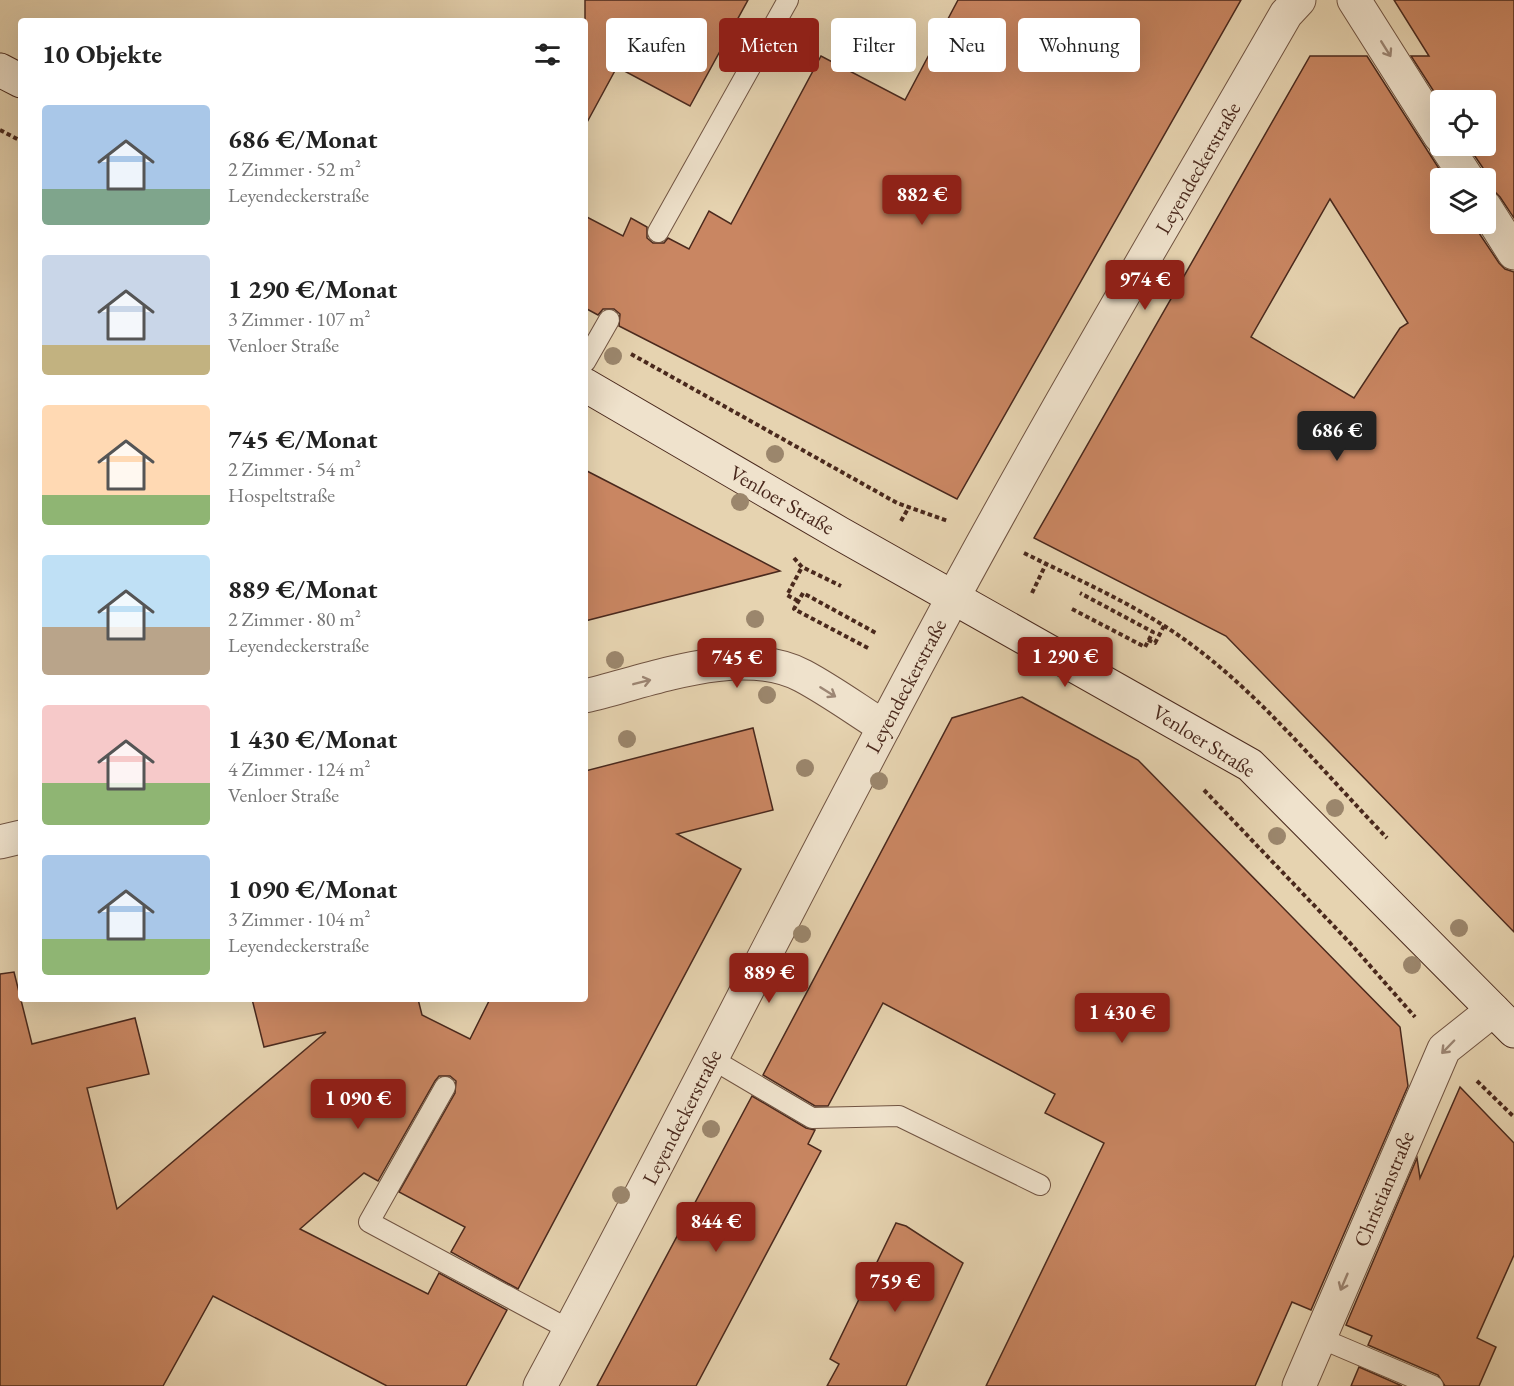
<!DOCTYPE html>
<html lang="de">
<head>
<meta charset="utf-8">
<style>
  :root { --surface:#fff; --page:#f6f6f6; --text:#222; --muted:#767676; --accent:#8f2418 }
  body { margin:0; font-family:"EB Garamond",serif; background:var(--page); color:var(--text); height:100vh; display:flex; flex-direction:column; font-size:22px; white-space:nowrap }
  * { box-sizing:border-box; margin:0 }
  p { font-size:20px; color:var(--muted) }
  .icon { flex:none; width:33px; height:33px; fill:none; stroke:currentColor; stroke-width:2; stroke-linecap:round; stroke-linejoin:round }
  .map { position:relative; flex:1; overflow:hidden }
  .details { position:absolute; left:18px; top:18px; width:570px; height:984px; display:flex; flex-direction:column; background:var(--surface); border-radius:6px; box-shadow:0 6px 24px #0002 }
  .details>* { flex:none }
  .top-card { position:absolute; left:606px; top:18px; width:570px; height:54px; display:flex; gap:12px }
  .controls { position:absolute; left:1430px; top:90px; display:grid; gap:12px }
  .controls a { display:grid; place-items:center; width:66px; height:66px; border-radius:6px; background:var(--surface); box-shadow:0 6px 24px #0002; font-size:30px }
  .price { position:absolute; translate:-50% -51px; padding:0 14px; border-radius:6px; background:var(--accent); color:#fff; font-size:20px; line-height:39px; filter:drop-shadow(0 2px 3px #0008) }
  .price::after { content:''; position:absolute; left:50%; top:36px; width:18px; height:14px; margin-left:-9px; background:inherit; clip-path:polygon(0 0,100% 0,50% 100%) }
  .price.on { background:#222; color:#fff }
  ul { padding:0; list-style:none }
  li { display:flex; align-items:center; gap:18px; height:150px; padding:0 24px }
  li span { display:grid; place-items:center; flex:none; width:168px; height:120px; border-radius:6px; color:#555 }
  li>.icon { margin-inline-start:auto }
  span .icon { width:72px; height:72px; fill:#fffc; stroke-width:1 }
  li b { font-size:26px }
  h2 { display:flex; justify-content:space-between; align-items:center; height:72px; padding:0 24px; font-size:26px }
  .tag { padding:0 21px; border-radius:6px; background:var(--surface); box-shadow:0 6px 24px #0002; font-size:21px; line-height:54px }
  .tag.on { background:var(--accent); color:#fff }
  .map>svg:first-child { display:block }
  .building { fill:#c98662; stroke:#4a291d; stroke-width:1.5; fill-rule:evenodd }
  .lines { fill:none; stroke-linecap:round; stroke-linejoin:round }
  .service-casing { stroke:#715442; stroke-width:22 }
  .minor-casing { stroke:#715442; stroke-width:35 }
  .secondary-casing { stroke:#4a291d; stroke-width:35 }
  .path { stroke:#4a291d; stroke-width:4; stroke-dasharray:4.5 3; stroke-linecap:butt }
  .service { stroke:#efe2cc; stroke-width:20 }
  .minor { stroke:#efe2cc; stroke-width:33 }
  .secondary { stroke:#efe2cc; stroke-width:33 }
  .tree { fill:#9b866c }
  .oneway { stroke:#9c8674 }
  .labels { text-anchor:middle; stroke-width:4.5; stroke-linejoin:round; paint-order:stroke }
  .street-label { font-size:21px; fill:#4a291d; stroke:#efe2cc }
</style>
</head>
<body>
<div class="map">
<svg width="1514" height="1386" viewBox="0 0 1514 1386">
  <rect width="100%" height="100%" fill="#e6d3b0"/>
  <filter id="stains"><feTurbulence type="fractalNoise" baseFrequency=".00333" numOctaves="4"/><feColorMatrix values="0 0 0 0 .2 0 0 0 0 .09 0 0 0 0 .02 0 0 0 .5 -.17"/></filter>
  <radialGradient id="worn" r=".72"><stop offset=".6" stop-color="#630" stop-opacity="0"/><stop offset="1" stop-color="#630" stop-opacity=".3"/></radialGradient>
  <g class="building">
    <polygon points="585,0 748,0 690,106 617,67 585,126"/>
    <polygon points="958,0 1241,0 957,499 619,326 620,314 614,309 603,309 598,315 585,308 585,216 623,236 631,218 647,227 647,238 653,243 664,243 668,238 689,249 709,211 731,224 821,56 905,100"/>
    <polygon points="1394,0 1514,0 1514,218 1500,197 1493,190 1485,188 1483,168 1468,146 1485,146 1485,100 1440,101 1411,56 1429,56"/>
    <path d="M1310,56H1367L1445,178H1440V224H1473L1499,263L1505,269L1514,272V932L1226,636L1034,538ZM1330,199L1408,323L1400,328L1354,398L1251,337Z"/>
    <polygon points="585,470 651,504 780,571 585,621"/>
    <polygon points="1022,697 1138,760 1400,1027 1408,1086 1311,1310 1292,1302 1255,1386 986,1386 1104,1143 1045,1113 1055,1094 883,1003 828,1106 815,1106 763,1075 952,718"/>
    <polygon points="753,728 773,810 677,834 741,869 518,1289 451,1252 465,1227 399,1192 455,1093 456,1081 450,1076 439,1076 435,1081 378,1181 364,1173 300,1229 428,1294 439,1273 507,1310 466,1386 387,1386 213,1296 163,1386 0,1386 0,974 14,972 32,1044 135,1018 149,1074 87,1088 117,1209 326,1032 264,1047 252,999 418,999 422,1015 470,1039 490,999 585,999 585,771"/>
    <polygon points="1460,1087 1514,1143 1514,1255 1477,1338 1496,1347 1479,1386 1445,1386 1438,1375 1368,1345 1372,1336 1346,1325 1417,1158 1420,1178"/>
    <polygon points="752,1096 806,1128 815,1130 808,1144 821,1151 696,1386 597,1386"/>
    <polygon points="896,1223 906,1226 963,1263 906,1386 827,1386 839,1364 830,1359"/>
    <polygon points="1359,1367 1402,1386 1351,1386"/>
  </g>
  <g class="lines">
    <defs>
      <g id="service">
        <polyline points="658,232 788,0"/>
        <polyline points="585,362 609,320"/>
        <polyline points="712,1059 812,1118 899,1116 1040,1185"/>
        <polyline points="445,1087 369,1222 570,1330"/>
        <polyline points="1320,1338 1433,1386"/>
      </g>
      <g id="minor">
        <polyline points="1354,0 1440,136"/>
        <polyline points="1446,146 1467,178"/>
        <polyline points="1485,207 1514,253"/>
        <path d="M585,696C649,681 741,643 803,676C831,691 857,710 884,727"/>
        <polyline points="0,842 21,837"/>
        <path d="M540,1386C674,1137 799,884 933,635C1045,425 1167,221 1286,14L1299,0"/>
        <polyline points="1299,1386 1444,1049 1493,1010"/>
      </g>
      <g id="secondary">
        <polyline points="0,70 21,81"/>
        <polyline points="585,385 839,533 1250,765 1514,1031"/>
      </g>
    </defs>
    <use href="#service" class="service-casing"/>
    <use href="#minor" class="minor-casing"/>
    <use href="#secondary" class="secondary-casing"/>
    <g class="path">
      <polyline points="0,130 21,141"/>
      <polyline points="631,354 897,503 948,521"/>
      <polyline points="901,521 909,507"/>
      <path d="M1024,553C1082,582 1144,608 1196,648C1264,699 1327,776 1387,838"/>
      <polyline points="794,558 802,567 841,586"/>
      <polyline points="1032,593 1046,564"/>
      <polyline points="798,601 787,595 802,567"/>
      <polyline points="1072,609 1145,647 1153,632 1080,593"/>
      <polyline points="1148,640 1155,643 1164,626"/>
      <polyline points="868,648 794,609 803,593 876,633"/>
      <polyline points="1204,790 1350,943 1415,1017"/>
      <polyline points="1477,1081 1514,1117"/>
    </g>
    <use href="#service" class="service"/>
    <use href="#minor" class="minor"/>
    <use href="#secondary" class="secondary"/>
  </g>
  <g class="tree">
    <circle cx="613" cy="356" r="9"/>
    <circle cx="775" cy="454" r="9"/>
    <circle cx="740" cy="502" r="9"/>
    <circle cx="755" cy="619" r="9"/>
    <circle cx="615" cy="660" r="9"/>
    <circle cx="767" cy="695" r="9"/>
    <circle cx="627" cy="739" r="9"/>
    <circle cx="805" cy="768" r="9"/>
    <circle cx="879" cy="781" r="9"/>
    <circle cx="1335" cy="808" r="9"/>
    <circle cx="1277" cy="836" r="9"/>
    <circle cx="1459" cy="928" r="9"/>
    <circle cx="802" cy="934" r="9"/>
    <circle cx="1412" cy="965" r="9"/>
    <circle cx="711" cy="1129" r="9"/>
    <circle cx="621" cy="1195" r="9"/>
  </g>
  <defs><path id="oneway-shaft" d="M-6 0H5M1.5-3L5.5 0L1.5 3" fill="none" stroke-width="1.6" stroke-linecap="round" stroke-linejoin="round" transform="scale(1.5)"/></defs>
  <g class="oneway">
    <use href="#oneway-shaft" transform="translate(1386 49) rotate(58)"/>
    <use href="#oneway-shaft" transform="translate(642 682) rotate(-14)"/>
    <use href="#oneway-shaft" transform="translate(828 692) rotate(32)"/>
    <use href="#oneway-shaft" transform="translate(1448 1047) rotate(134)"/>
    <use href="#oneway-shaft" transform="translate(1344 1282) rotate(113)"/>
  </g>
  <g class="labels">
    <g class="street-label">
      <text transform="translate(1198 168) rotate(-60)" y="7">Leyendeckerstraße</text>
      <text transform="translate(782 500) rotate(30)" y="7">Venloer Straße</text>
      <text transform="translate(906 686) rotate(-62)" y="7">Leyendeckerstraße</text>
      <text transform="translate(1204 741) rotate(32)" y="7">Venloer Straße</text>
      <text transform="translate(682 1117) rotate(-63)" y="7">Leyendeckerstraße</text>
      <text transform="translate(1384 1189) rotate(-67)" y="7">Christianstraße</text>
    </g>
  </g>
  <rect width="100%" height="100%" filter="url(#stains)"/>
  <rect width="100%" height="100%" fill="url(#worn)"/>
</svg>
<div class="controls">
<a><svg class="icon" aria-label="locate" viewBox="0 0 24 24"><circle cx="12" cy="12" r="6"/><path d="M12 2v4M12 18v4M2 12h4M18 12h4"/></svg></a>
<a><svg class="icon" aria-label="layers" viewBox="0 0 24 24"><path d="M12 4l9 5-9 5-9-5zM3 14l9 5 9-5"/></svg></a>
</div>
<b class="price" style="left:922px;top:226px">882 €</b>
<b class="price" style="left:1145px;top:311px">974 €</b>
<b class="price on" style="left:1337px;top:462px">686 €</b>
<b class="price" style="left:1065px;top:688px">1 290 €</b>
<b class="price" style="left:737px;top:689px">745 €</b>
<b class="price" style="left:769px;top:1004px">889 €</b>
<b class="price" style="left:1122px;top:1044px">1 430 €</b>
<b class="price" style="left:358px;top:1130px">1 090 €</b>
<b class="price" style="left:716px;top:1253px">844 €</b>
<b class="price" style="left:895px;top:1313px">759 €</b>
<div class="top-card">
<a class="tag">Kaufen</a>
<a class="tag on">Mieten</a>
<a class="tag">Filter</a>
<a class="tag">Neu</a>
<a class="tag">Wohnung</a>
</div>
<section class="details">
<h2>10 Objekte<svg class="icon" aria-label="filters" viewBox="0 0 24 24"><path d="M4 7h16M4 17h16"/><circle cx="9" cy="7" r="2"/><circle cx="15" cy="17" r="2"/></svg></h2>
<ul>
<li><span style="background:linear-gradient(#a9c7e8 70%,#7fa58c 0)"><svg class="icon" aria-label="home" viewBox="0 0 24 24"><path d="M3 11l9-7 9 7M6 9v11h12V9"/></svg></span><div><b>686 €/Monat</b><p>2 Zimmer · 52 m²</p><p>Leyendeckerstraße</p></div></li>
<li><span style="background:linear-gradient(#c9d6e8 75%,#c2b280 0)"><svg class="icon" aria-label="home" viewBox="0 0 24 24"><path d="M3 11l9-7 9 7M6 9v11h12V9"/></svg></span><div><b>1 290 €/Monat</b><p>3 Zimmer · 107 m²</p><p>Venloer Straße</p></div></li>
<li><span style="background:linear-gradient(#ffd9b3 75%,#8fb573 0)"><svg class="icon" aria-label="home" viewBox="0 0 24 24"><path d="M3 11l9-7 9 7M6 9v11h12V9"/></svg></span><div><b>745 €/Monat</b><p>2 Zimmer · 54 m²</p><p>Hospeltstraße</p></div></li>
<li><span style="background:linear-gradient(#bfe0f5 60%,#b9a48a 0)"><svg class="icon" aria-label="home" viewBox="0 0 24 24"><path d="M3 11l9-7 9 7M6 9v11h12V9"/></svg></span><div><b>889 €/Monat</b><p>2 Zimmer · 80 m²</p><p>Leyendeckerstraße</p></div></li>
<li><span style="background:linear-gradient(#f6c9c9 65%,#8fb573 0)"><svg class="icon" aria-label="home" viewBox="0 0 24 24"><path d="M3 11l9-7 9 7M6 9v11h12V9"/></svg></span><div><b>1 430 €/Monat</b><p>4 Zimmer · 124 m²</p><p>Venloer Straße</p></div></li>
<li><span style="background:linear-gradient(#a9c7e8 70%,#8fb573 0)"><svg class="icon" aria-label="home" viewBox="0 0 24 24"><path d="M3 11l9-7 9 7M6 9v11h12V9"/></svg></span><div><b>1 090 €/Monat</b><p>3 Zimmer · 104 m²</p><p>Leyendeckerstraße</p></div></li>
</ul>
</section>
</div>
</body>
</html>
